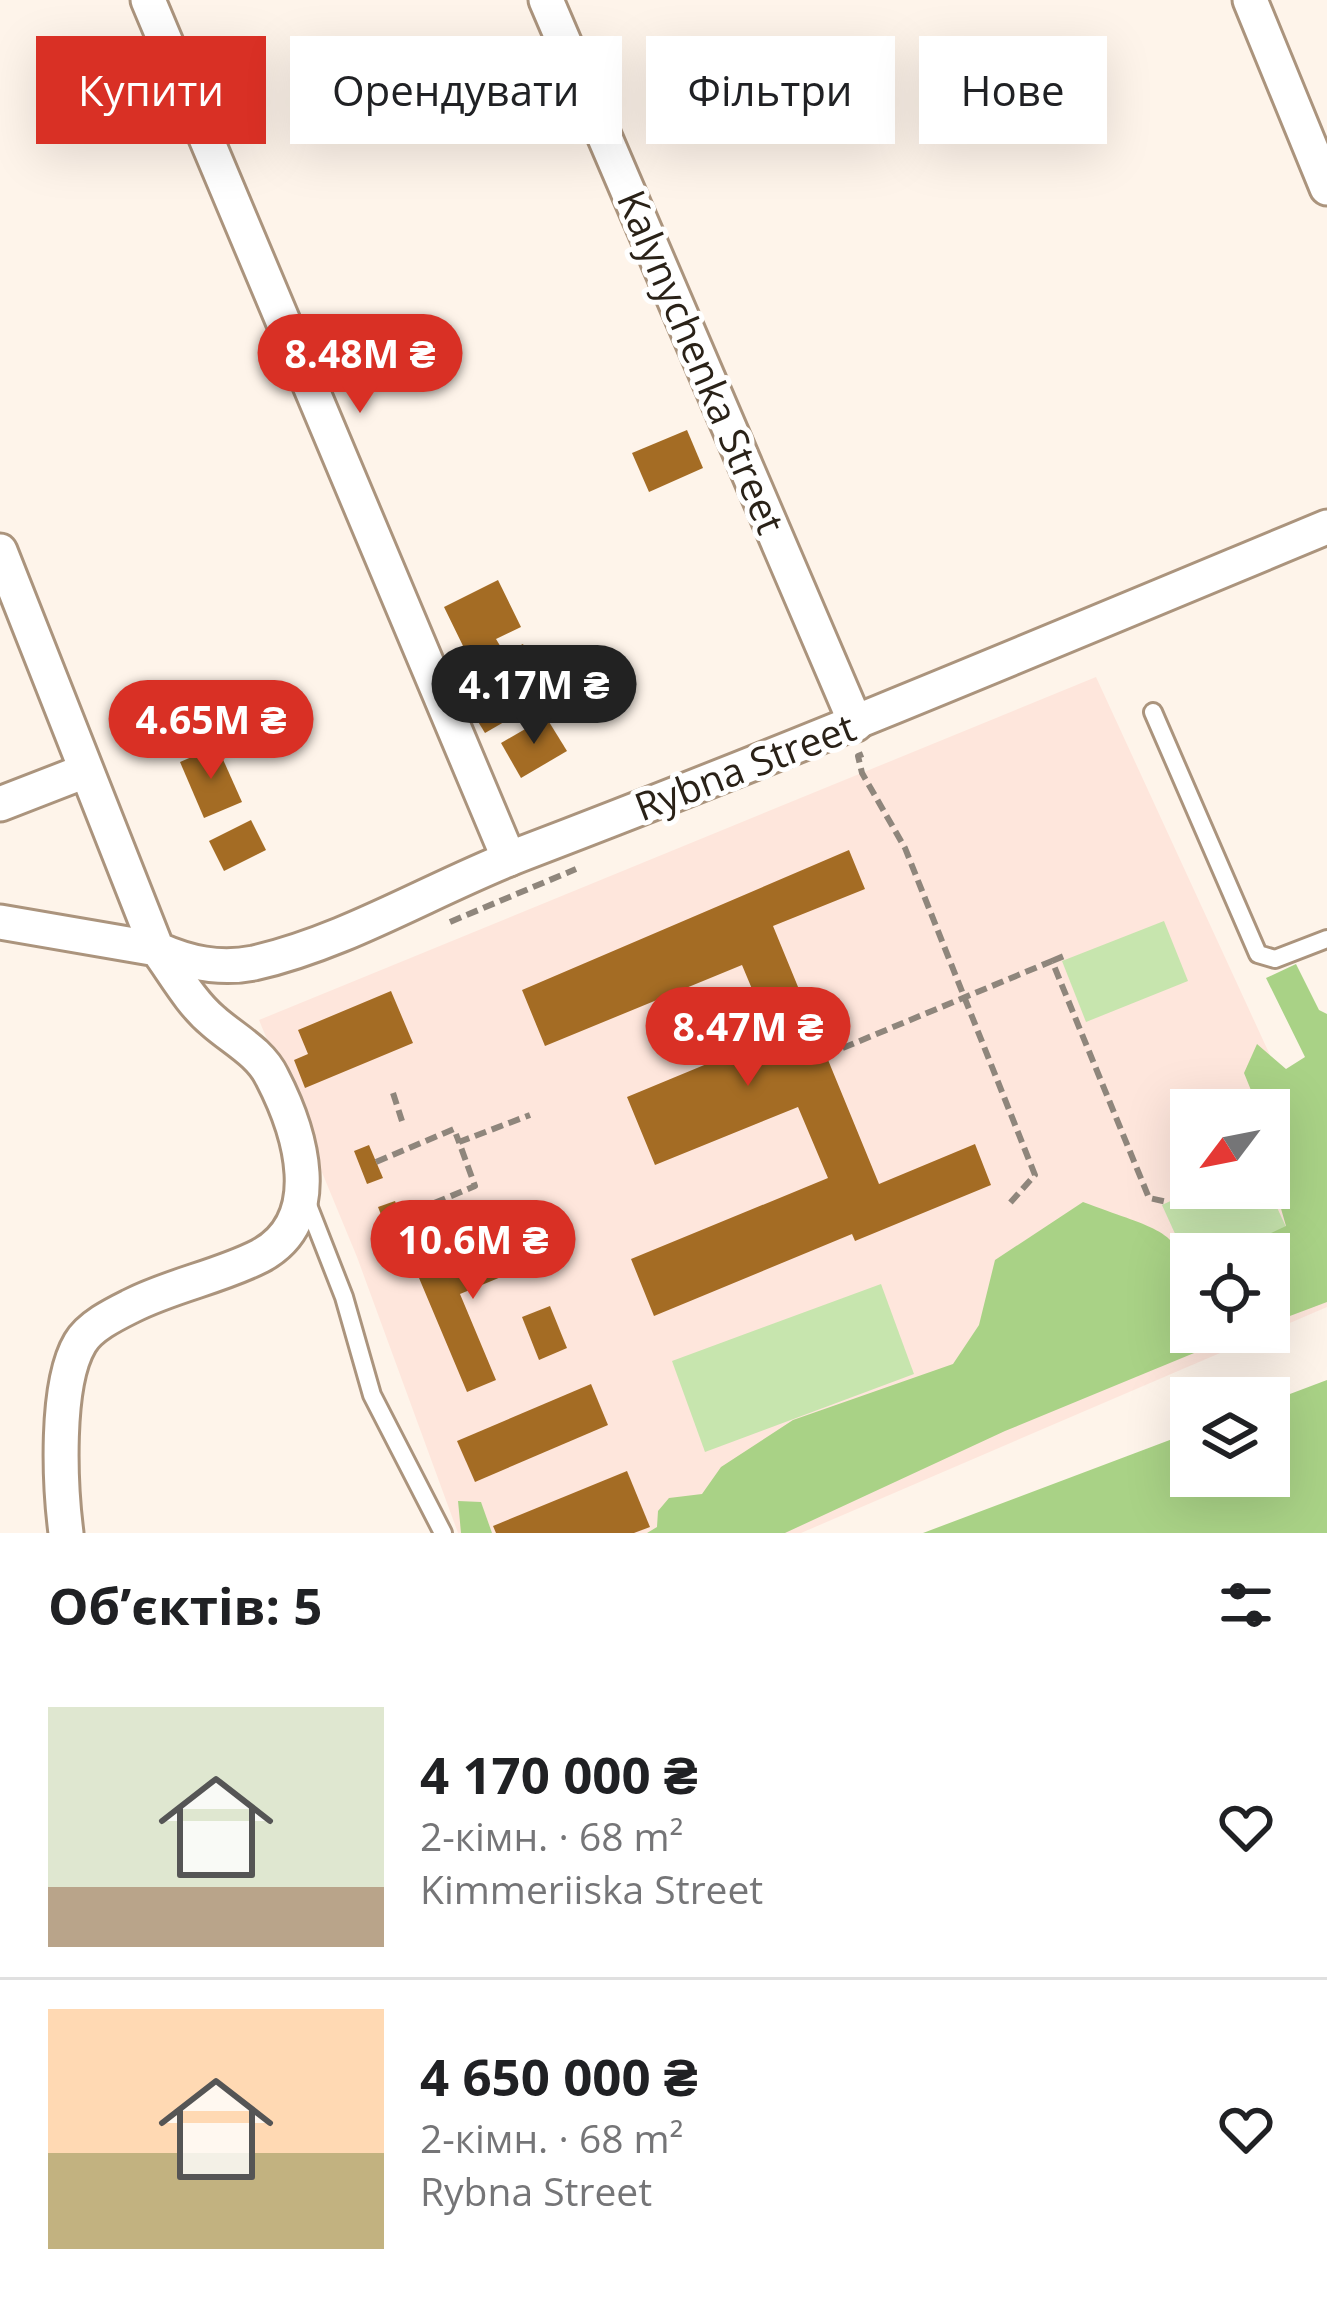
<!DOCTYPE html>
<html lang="uk">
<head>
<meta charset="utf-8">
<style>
  :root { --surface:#fff; --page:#f2f2f2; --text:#202124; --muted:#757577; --line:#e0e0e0; --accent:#d93025 }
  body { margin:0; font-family:"Open Sans",sans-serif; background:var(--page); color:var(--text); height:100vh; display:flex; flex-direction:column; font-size:45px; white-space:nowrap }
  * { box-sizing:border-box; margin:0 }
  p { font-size:39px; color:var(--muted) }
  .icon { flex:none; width:66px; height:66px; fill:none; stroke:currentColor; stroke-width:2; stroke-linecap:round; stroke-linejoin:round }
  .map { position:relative; height:1533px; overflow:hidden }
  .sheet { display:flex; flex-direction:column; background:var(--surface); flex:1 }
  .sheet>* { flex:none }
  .guide { position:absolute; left:36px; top:36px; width:1257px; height:108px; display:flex; gap:24px }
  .needle { width:78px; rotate:238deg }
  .fabs { position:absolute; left:1170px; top:1089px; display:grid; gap:24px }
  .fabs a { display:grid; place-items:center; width:120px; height:120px; border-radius:0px; background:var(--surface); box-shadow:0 12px 48px #0002; font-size:60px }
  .price { position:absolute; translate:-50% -102px; padding:0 27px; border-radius:42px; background:var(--accent); color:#fff; font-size:39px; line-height:78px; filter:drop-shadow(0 3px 6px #0008) }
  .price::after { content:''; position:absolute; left:50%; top:72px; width:36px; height:27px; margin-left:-18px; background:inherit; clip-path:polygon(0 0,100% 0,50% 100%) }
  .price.selected { background:#222; color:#fff }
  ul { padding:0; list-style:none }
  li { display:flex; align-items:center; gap:36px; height:300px; padding:0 48px }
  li+li { border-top:3px solid var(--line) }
  li span { display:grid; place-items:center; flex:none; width:336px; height:240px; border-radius:0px; color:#555 }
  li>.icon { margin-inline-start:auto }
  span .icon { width:144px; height:144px; fill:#fffc; stroke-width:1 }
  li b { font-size:51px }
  h2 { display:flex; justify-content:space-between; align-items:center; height:144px; padding:0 48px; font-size:51px }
  .pill { padding:0 42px; border-radius:0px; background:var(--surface); box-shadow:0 12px 48px #0002; font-size:42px; line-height:108px }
  .pill.selected { background:var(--accent); color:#fff }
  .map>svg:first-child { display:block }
  .education { fill:#fee6dc; fill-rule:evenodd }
  .green { fill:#c7e5ae }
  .forest { fill:#a9d286 }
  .building { fill:#a46c24 }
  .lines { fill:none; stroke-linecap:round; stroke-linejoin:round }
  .service-casing { stroke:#ab947d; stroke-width:22 }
  .minor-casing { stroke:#ab947d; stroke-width:39 }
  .path { stroke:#8f867c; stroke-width:6; stroke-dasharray:12 6; stroke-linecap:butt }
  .service { stroke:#fff; stroke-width:16 }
  .minor { stroke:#fff; stroke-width:33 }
  .labels { text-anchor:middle; stroke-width:10; stroke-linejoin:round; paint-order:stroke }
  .street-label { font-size:39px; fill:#2a2218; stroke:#fff }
</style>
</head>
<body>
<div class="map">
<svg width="1327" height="1533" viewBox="0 0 1327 1533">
  <rect width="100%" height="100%" fill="#fef4ea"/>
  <path class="education" d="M1096,677L1327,1179V1307L801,1533H458L357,1257L259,1020ZM1191,1110H1269V1188H1191ZM1191,1254H1269V1332H1191Z"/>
  <g class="green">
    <polygon points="1164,921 1188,981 1086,1022 1062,961"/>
    <polygon points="1198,1188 1268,1188 1286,1227 1227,1254 1191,1254 1191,1269 1162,1205"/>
    <polygon points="881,1284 914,1374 705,1452 672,1361"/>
  </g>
  <g class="forest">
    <polygon points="1296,964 1319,1010 1327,1014 1327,1302 1269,1324 1269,1254 1227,1254 1286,1226 1269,1167 1269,1110 1259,1110 1244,1073 1257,1044 1286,1069 1305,1057 1266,978"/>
    <path d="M1083,1202C1172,1236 1191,1226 1191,1332H1245L1005,1431L785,1533H647L657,1527L658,1511L669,1498L702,1494L721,1467L793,1420L953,1364L979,1325L995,1260Z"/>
    <polygon points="1327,1380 1327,1533 923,1533 1191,1432 1191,1476 1269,1476 1269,1402"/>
    <polygon points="458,1501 481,1502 492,1533 461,1533"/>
  </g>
  <g class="building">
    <polygon points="687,430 703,468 649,492 632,453"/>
    <polygon points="498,580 521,627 496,639 502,649 479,661 471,647 465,650 444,607"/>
    <polygon points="523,644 541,683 499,702 482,663"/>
    <polygon points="562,675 581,710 566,719 546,683"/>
    <polygon points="503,705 511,718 485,733 477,720"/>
    <polygon points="546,717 567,751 521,778 501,743"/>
    <polygon points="217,746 242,802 204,818 180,762"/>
    <polygon points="251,820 266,850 224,871 209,841"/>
    <polygon points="849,850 865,889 773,926 879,1184 975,1144 991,1185 855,1241 852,1234 654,1316 631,1259 828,1178 798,1107 655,1165 627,1097 772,1037 742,965 545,1046 522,990"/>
    <polygon points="391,991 413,1043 305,1088 294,1060 308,1054 298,1030"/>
    <polygon points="369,1145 383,1178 367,1184 354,1151"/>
    <polygon points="395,1201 407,1233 391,1240 378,1207"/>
    <polygon points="531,1232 542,1260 460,1294 496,1380 467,1392 419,1278"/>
    <polygon points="550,1306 567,1348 539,1360 522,1317"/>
    <polygon points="591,1384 608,1425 475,1482 457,1441"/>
    <polygon points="627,1471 650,1527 634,1533 496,1533 493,1526"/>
  </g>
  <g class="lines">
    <defs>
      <g id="service">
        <polyline points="1153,712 1258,954 1275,959 1327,939"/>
        <polyline points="306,1200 344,1297 372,1395 443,1533"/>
      </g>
      <g id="minor">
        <polyline points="148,0 509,859"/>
        <polyline points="546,0 856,724"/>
        <polyline points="1250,0 1327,188"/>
        <path d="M0,551L157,949C188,963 219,970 254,963C347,942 435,887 524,853C794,750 1060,638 1327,527"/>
        <polyline points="0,804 85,771"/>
        <path d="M0,922L157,949C174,972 191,1003 213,1021C233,1039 260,1052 272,1077C300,1131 328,1220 260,1256C219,1277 172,1285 131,1306C115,1314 90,1326 80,1343C55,1385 60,1486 66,1533"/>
      </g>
    </defs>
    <use href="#service" class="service-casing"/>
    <use href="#minor" class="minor-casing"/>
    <g class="path">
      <polyline points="863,754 858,756 862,773 905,848 1035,1175 1009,1204"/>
      <polyline points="450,922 576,869"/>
      <polyline points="1052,961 1064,956 1065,960"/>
      <polyline points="826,1055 1052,961 1149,1198 1167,1202"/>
      <polyline points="393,1093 402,1121"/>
      <polyline points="376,1162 454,1129 459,1142"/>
      <polyline points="401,1217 475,1186 459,1142 530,1115"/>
    </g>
    <use href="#service" class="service"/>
    <use href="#minor" class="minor"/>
  </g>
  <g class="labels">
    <g class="street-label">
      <text transform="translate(701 362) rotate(67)" y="14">Kalynychenka Street</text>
      <text transform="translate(745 767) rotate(-21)" y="14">Rybna Street</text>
    </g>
  </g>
</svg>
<div class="fabs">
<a><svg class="needle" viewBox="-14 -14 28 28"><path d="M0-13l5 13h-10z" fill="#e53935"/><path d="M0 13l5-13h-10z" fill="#757577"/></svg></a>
<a><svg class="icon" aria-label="locate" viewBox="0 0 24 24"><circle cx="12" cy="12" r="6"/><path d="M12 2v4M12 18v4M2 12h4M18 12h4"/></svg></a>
<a><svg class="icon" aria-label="layers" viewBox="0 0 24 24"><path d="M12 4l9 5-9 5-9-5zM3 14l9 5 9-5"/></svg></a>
</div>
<b class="price" style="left:360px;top:416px">8.48M ₴</b>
<b class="price selected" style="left:534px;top:747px">4.17M ₴</b>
<b class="price" style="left:211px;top:782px">4.65M ₴</b>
<b class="price" style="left:748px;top:1089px">8.47M ₴</b>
<b class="price" style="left:473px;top:1302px">10.6M ₴</b>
<div class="guide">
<a class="pill selected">Купити</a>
<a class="pill">Орендувати</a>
<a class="pill">Фільтри</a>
<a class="pill">Нове</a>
</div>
</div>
<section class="sheet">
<h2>Об’єктів: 5<svg class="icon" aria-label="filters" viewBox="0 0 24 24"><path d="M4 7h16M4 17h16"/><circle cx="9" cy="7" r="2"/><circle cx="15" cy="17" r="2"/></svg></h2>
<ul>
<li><span style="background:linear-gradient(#dfe7d0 75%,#b9a48a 0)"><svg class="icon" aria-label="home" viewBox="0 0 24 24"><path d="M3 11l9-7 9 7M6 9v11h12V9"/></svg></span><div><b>4 170 000 ₴</b><p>2-кімн. · 68 m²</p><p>Kimmeriiska Street</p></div><svg class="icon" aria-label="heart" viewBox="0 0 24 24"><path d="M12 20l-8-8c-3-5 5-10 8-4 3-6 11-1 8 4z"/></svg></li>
<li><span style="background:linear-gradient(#ffd9b3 60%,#c2b280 0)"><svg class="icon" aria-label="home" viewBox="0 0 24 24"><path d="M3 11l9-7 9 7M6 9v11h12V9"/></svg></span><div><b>4 650 000 ₴</b><p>2-кімн. · 68 m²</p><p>Rybna Street</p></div><svg class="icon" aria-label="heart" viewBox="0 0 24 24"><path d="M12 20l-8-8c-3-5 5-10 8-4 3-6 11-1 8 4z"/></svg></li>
</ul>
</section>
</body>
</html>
